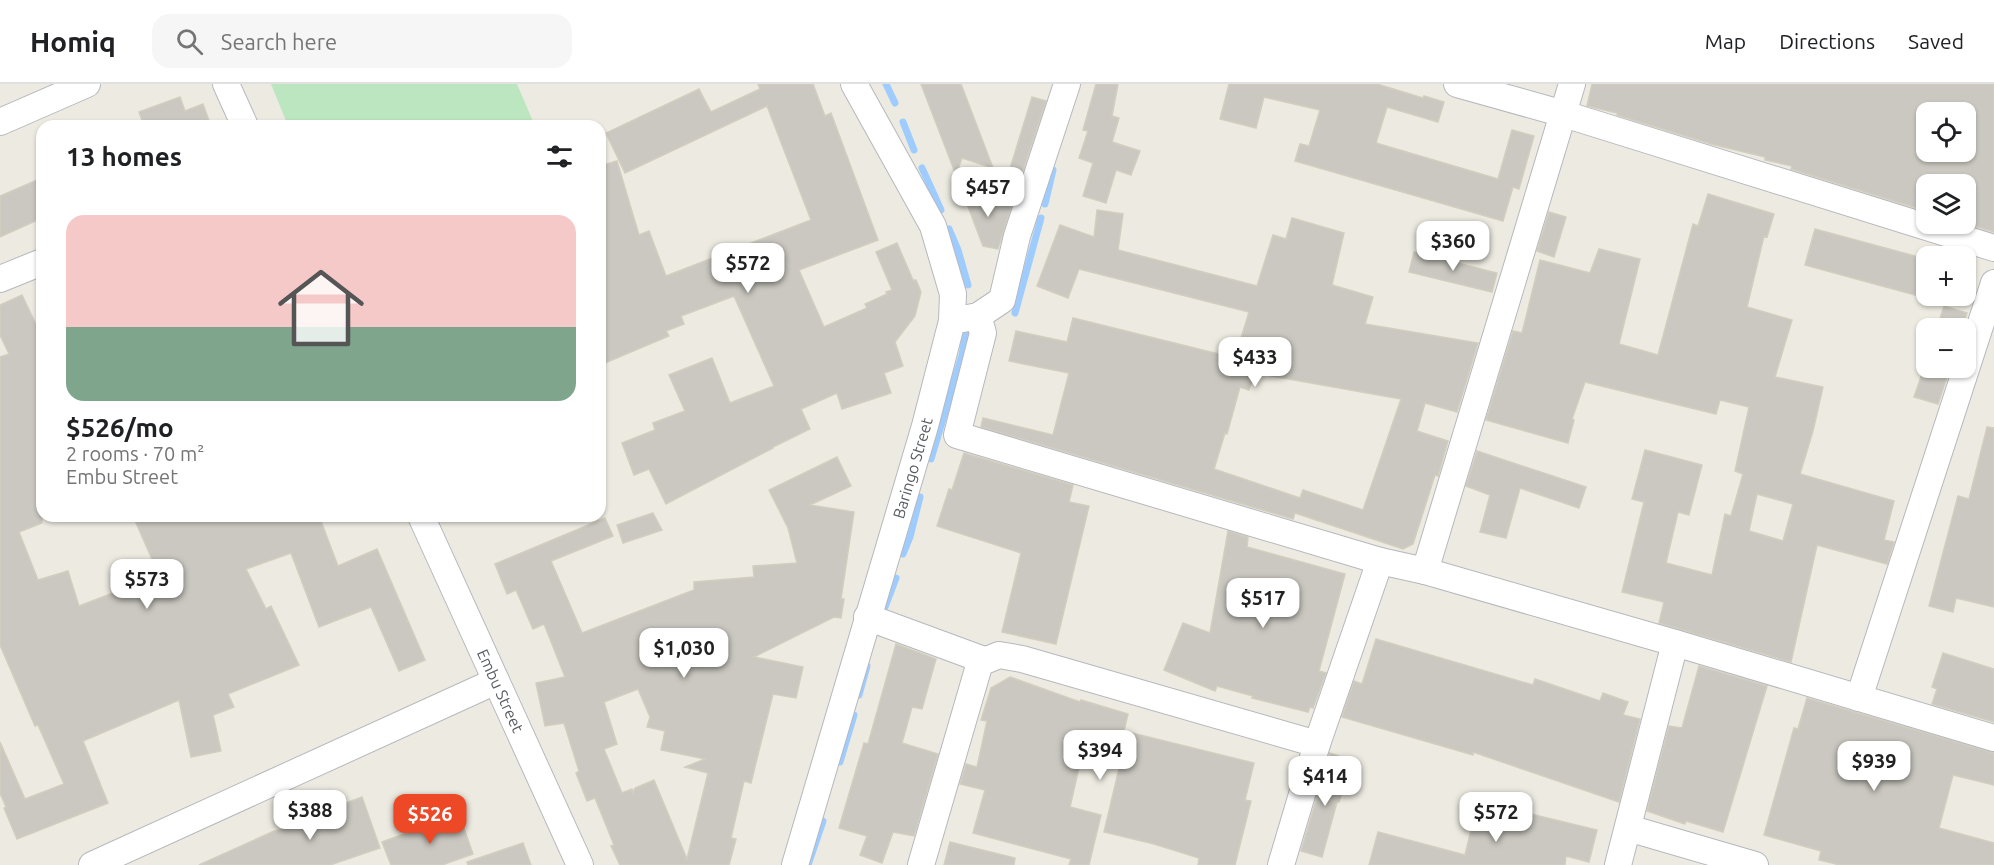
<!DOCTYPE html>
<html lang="en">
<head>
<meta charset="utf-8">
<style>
  :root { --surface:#fff; --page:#f6f6f6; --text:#202124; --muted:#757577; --line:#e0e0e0; --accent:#ed4927 }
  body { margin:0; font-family:Ubuntu,sans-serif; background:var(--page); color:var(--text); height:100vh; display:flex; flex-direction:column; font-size:22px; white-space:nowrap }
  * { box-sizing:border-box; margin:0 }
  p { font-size:20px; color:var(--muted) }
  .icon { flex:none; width:33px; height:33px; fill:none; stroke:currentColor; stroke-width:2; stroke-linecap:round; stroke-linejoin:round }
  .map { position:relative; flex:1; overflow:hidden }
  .side { position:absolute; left:36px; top:36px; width:570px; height:402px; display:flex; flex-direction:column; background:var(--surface); border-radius:18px; box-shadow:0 2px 4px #0004 }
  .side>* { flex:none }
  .fabs { position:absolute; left:1916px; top:18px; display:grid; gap:12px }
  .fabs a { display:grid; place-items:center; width:60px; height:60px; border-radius:12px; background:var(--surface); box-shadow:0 2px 4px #0004; font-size:30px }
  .price { position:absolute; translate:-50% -51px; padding:0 14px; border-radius:12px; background:#fff; color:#222; font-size:20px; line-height:39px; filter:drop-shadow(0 2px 3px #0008) }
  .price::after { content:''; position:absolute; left:50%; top:36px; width:18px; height:14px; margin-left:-9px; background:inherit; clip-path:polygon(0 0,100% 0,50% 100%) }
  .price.active { background:var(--accent); color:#fff }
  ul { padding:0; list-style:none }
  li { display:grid; align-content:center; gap:12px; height:318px; padding:0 30px }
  li span { display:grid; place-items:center; height:186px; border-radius:18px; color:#555 }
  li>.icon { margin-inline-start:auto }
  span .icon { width:108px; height:108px; fill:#fffc; stroke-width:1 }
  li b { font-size:26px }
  h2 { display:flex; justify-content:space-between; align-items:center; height:72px; padding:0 30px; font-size:26px }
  header { display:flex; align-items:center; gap:36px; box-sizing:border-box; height:84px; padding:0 30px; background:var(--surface); border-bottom:2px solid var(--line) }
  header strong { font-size:28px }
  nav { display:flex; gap:33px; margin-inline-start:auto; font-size:21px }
  .search { width:420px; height:54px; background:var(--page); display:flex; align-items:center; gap:15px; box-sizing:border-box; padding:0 21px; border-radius:18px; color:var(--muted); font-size:22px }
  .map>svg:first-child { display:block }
  .green { fill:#bce6c0 }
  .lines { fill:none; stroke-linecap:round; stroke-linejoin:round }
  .stream { stroke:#9fccff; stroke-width:7 }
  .building { fill:#cac8c0; stroke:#d2cebf; stroke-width:1.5; fill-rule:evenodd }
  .minor-casing { stroke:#b6b8be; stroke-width:28 }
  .minor { stroke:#fff; stroke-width:26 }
  .labels { text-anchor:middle; stroke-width:4.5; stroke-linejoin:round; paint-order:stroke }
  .street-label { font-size:16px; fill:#595d62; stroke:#fff }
</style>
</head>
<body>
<header>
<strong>Homiq</strong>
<div class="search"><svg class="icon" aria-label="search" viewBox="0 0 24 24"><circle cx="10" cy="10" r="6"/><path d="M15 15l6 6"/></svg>Search here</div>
<nav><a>Map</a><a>Directions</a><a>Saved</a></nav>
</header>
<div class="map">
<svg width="1994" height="781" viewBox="0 0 1994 781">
  <rect width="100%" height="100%" fill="#edebe1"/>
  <polygon class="green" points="271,0 517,0 535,42 288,42"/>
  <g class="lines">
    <g class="stream">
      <polyline points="886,0 895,19"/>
      <polyline points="903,38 914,66"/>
      <polyline points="922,84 941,126"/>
      <polyline points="1045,120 1053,86"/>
      <polyline points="949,145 958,166 968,201"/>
      <polyline points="1015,229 1041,134"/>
      <polyline points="931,375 962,271 967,241"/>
      <polyline points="903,470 910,453 920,413"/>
      <polyline points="885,523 896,494"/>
      <polyline points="859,611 867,582"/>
      <polyline points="840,678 854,631"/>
      <polyline points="808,781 823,737"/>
    </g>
  </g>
  <g class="building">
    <polygon points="758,0 813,0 825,32 831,29 878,156 799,186 824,243 867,224 865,220 887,210 886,208 892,206 876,168 897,159 913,196 916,196 921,208 915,232 895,258 903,282 884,289 891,309 842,325 837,309 801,325 810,345 773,363 773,364 666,420 649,385 634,391 622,359 655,346 653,339 685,327 669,291 712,274 730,319 774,302 734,212 681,232 684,240 666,247 669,252 600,281 600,82 617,77 639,151 649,147 666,192 811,136 767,22 625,89 606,49 699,5 711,28 760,5"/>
    <polygon points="921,0 961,0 993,84 962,74 956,91"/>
    <polygon points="1096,0 1118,0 1112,32 1119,34 1112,58 1140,67 1131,91 1116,86 1106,119 1083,112 1093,79 1079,74 1088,47 1083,46"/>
    <polygon points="1229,0 1377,0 1423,14 1424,12 1444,18 1438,38 1387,23 1376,59 1498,95 1512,46 1534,52 1519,105 1513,103 1503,137 1295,77 1300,60 1309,62 1320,26 1264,13 1256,44 1220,35"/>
    <path d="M1592,0H1994V148L1965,139V100H1926V127L1791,85L1792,82L1765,76V73L1711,60L1617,31V29L1587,22ZM1926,23L1946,28H1965V68H1926Z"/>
    <polygon points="180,13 185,27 203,20 211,42 144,42 139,28"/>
    <polygon points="1032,13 1046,17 1021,92 1009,88"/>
    <polygon points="42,94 42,134 0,153 0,112"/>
    <polygon points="961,104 1011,123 998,165 983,162"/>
    <path d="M1708,110L1774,130L1767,153L1764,152L1747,223L1792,236L1775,293L1823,303L1813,347L1800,390L1894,417L1884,456L1894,458L1887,480L1817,461L1791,578L1659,539L1664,518L1622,508L1644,418L1632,415L1645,366L1702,381L1689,431L1678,428L1666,479L1712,491L1725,430L1731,432L1743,390L1735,387L1749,323L1720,316L1716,330L1585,298L1572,335L1574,336L1568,359L1486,336L1513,247L1522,249L1540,176L1590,189L1599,165L1640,175L1619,260L1658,271L1693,140L1698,142ZM1757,410L1793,420L1783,457L1749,447Z"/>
    <path d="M1097,126L1123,130L1118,166L1257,202L1273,151L1286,155L1292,134L1344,149L1332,201L1373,213L1365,240L1478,259L1457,328L1425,319L1417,347L1448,357L1438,392L1435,391L1413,460L1403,465L1295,429L1293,435L981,343L983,334L1053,351L1069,289L1009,277L1016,247L1067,258L1073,234L1235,274L1249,228L1079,185L1068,214L1037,202L1060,141L1094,153ZM1255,289L1401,315L1363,426L1303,406L1300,414L1214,385L1225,349L1227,350L1240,303L1249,306Z"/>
    <polygon points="1549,128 1566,133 1554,173 1537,167"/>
    <polygon points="1815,145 1926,175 1926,214 1805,181"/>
    <polygon points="1414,168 1497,189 1492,208 1409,188"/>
    <polygon points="22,211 42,253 42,439 19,448 38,496 68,487 79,522 155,493 151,484 155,482 133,432 319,432 338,482 377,465 425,576 399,587 371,523 319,543 291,469 246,485 266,525 271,522 299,581 228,610 234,623 213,631 221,667 191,673 179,616 83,657 108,719 17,755 4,724 6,723 0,709 0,658 25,715 64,700 38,641 35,642 0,561 0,273 9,270 0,251 0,221"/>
    <polygon points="1944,222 1967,229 1962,244 1937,244"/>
    <polygon points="1924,284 1950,284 1938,320 1914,313"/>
    <polygon points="1987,343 1994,344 1994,523 1956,514 1953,528 1929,522 1958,412 1969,415"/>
    <polygon points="1477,367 1586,403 1579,424 1520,404 1506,454 1480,448 1490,411 1466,402"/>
    <polygon points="964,369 1073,401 1069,418 1089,422 1056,560 1002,548 1021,469 937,442 949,405 952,406"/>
    <path d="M837,373L851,402L810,421L854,428L841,515H844L841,534L834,533L754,573L803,583L796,614L773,610L751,699L744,697L731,754L736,755L729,781H620L611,762L614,761L595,714L587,717L576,689L579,687L564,639L545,642L536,599L565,593L544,540L533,545L516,506L507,510L495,480L605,434L613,452L551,477L582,549L694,506V498L754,493L753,482L797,479L788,444L769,406ZM638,605L650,633L647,643L665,647L661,666L705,675L685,683L708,689L687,775L654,696L635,704L633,709L632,705L622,709L604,665L617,660L604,618Z"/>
    <polygon points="653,429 662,446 623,459 617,441"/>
    <polygon points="1228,447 1248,453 1247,463 1345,490 1319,587 1326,589 1313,624 1310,623 1308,628 1252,614 1253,612 1217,602 1215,607 1164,586 1183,539 1210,549"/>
    <polygon points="1376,555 1533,601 1535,595 1600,617 1603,609 1628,618 1623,631 1640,635 1619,718 1473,668 1473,671 1342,633 1354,597 1362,600"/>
    <polygon points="896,560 936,575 922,625 912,623 902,659 938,670 914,752 893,748 882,779 860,771 867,752 839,744 864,659 868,660"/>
    <polygon points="1943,569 1994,585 1994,638 1932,620 1937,605 1932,603"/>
    <polygon points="1699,582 1767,602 1723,748 1686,737 1685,740 1647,727 1669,642 1682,644"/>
    <polygon points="1010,593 1080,618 1081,616 1128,630 1124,647 1254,679 1245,716 1251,717 1235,781 1198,781 1199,774 1154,760 1104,748 1121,676 1083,666 1070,723 1101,731 1089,781 1069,781 1071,775 973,749 985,706 960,700 966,680 977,683 987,637 981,636 991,604"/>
    <polygon points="1807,614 1994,669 1994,701 1953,691 1939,744 1994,759 1994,781 1840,781 1819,776 1821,767 1764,751 1794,644 1798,645"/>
    <polygon points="1330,669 1347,675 1340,696 1345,698 1339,718 1337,718 1322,773 1301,767"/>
    <polygon points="362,713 380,764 330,781 199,781 272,748 333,731 330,725"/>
    <polygon points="1478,717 1597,746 1589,778 1566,772 1565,781 1369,781 1378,748 1465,771"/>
    <polygon points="459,730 473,770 442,781 391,781 382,758"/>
    <polygon points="950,758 1015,774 1014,781 944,781"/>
    <polygon points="523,759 531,781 468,781 467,778"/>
  </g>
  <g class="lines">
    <defs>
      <g id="minor">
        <polyline points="226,0 245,42"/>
        <polyline points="1457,0 1564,30 1994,164"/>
        <polyline points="0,38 87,0"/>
        <polyline points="0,195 42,178"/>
        <polyline points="978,232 983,249 957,351 1380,477 1425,487 1675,559 1994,654"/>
        <polyline points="963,235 978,232 1002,216 1017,152 1067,0"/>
        <path id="s1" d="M421,432L580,781"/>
        <polyline points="1425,487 1572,0"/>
        <polyline points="867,533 981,575"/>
        <polyline points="1859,614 1994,199"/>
        <polyline points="1628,744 1755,781"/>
        <polyline points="92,781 496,597"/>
        <path id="s2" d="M795,781L925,342L952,237L953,210L933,142L854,0"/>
        <polyline points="921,781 981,575 987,576 999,571 1022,575 1317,660"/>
        <polyline points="1281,781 1317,660 1380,477"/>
        <polyline points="1618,781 1675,559"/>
      </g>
    </defs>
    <use href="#minor" class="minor-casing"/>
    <use href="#minor" class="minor"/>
  </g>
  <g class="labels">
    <g class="street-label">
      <text dy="6" stroke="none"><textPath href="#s2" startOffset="414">Baringo Street</textPath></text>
      <text dy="6" stroke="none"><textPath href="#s1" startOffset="192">Embu Street</textPath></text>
    </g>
  </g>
</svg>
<div class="fabs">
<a><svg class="icon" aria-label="locate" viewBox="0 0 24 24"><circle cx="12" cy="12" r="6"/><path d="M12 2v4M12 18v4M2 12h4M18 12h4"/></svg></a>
<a><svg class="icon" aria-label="layers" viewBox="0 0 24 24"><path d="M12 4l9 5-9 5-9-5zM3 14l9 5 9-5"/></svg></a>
<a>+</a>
<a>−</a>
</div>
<b class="price" style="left:988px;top:134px">$457</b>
<b class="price" style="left:1453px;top:188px">$360</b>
<b class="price" style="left:748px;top:210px">$572</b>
<b class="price" style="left:1255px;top:304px">$433</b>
<b class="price" style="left:147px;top:526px">$573</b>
<b class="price" style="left:1263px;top:545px">$517</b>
<b class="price" style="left:684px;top:595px">$1,030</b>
<b class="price" style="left:1100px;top:697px">$394</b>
<b class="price" style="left:1874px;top:708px">$939</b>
<b class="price" style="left:1325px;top:723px">$414</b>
<b class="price" style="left:310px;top:757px">$388</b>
<b class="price" style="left:1496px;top:759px">$572</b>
<b class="price active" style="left:430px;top:761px">$526</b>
<section class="side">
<h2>13 homes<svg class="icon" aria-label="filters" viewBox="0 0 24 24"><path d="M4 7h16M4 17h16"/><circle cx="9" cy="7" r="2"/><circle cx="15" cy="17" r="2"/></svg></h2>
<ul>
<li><span style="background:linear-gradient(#f6c9c9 60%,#7fa58c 0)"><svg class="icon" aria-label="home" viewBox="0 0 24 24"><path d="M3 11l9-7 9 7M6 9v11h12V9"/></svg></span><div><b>$526/mo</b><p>2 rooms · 70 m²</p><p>Embu Street</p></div></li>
</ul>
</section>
</div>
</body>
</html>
